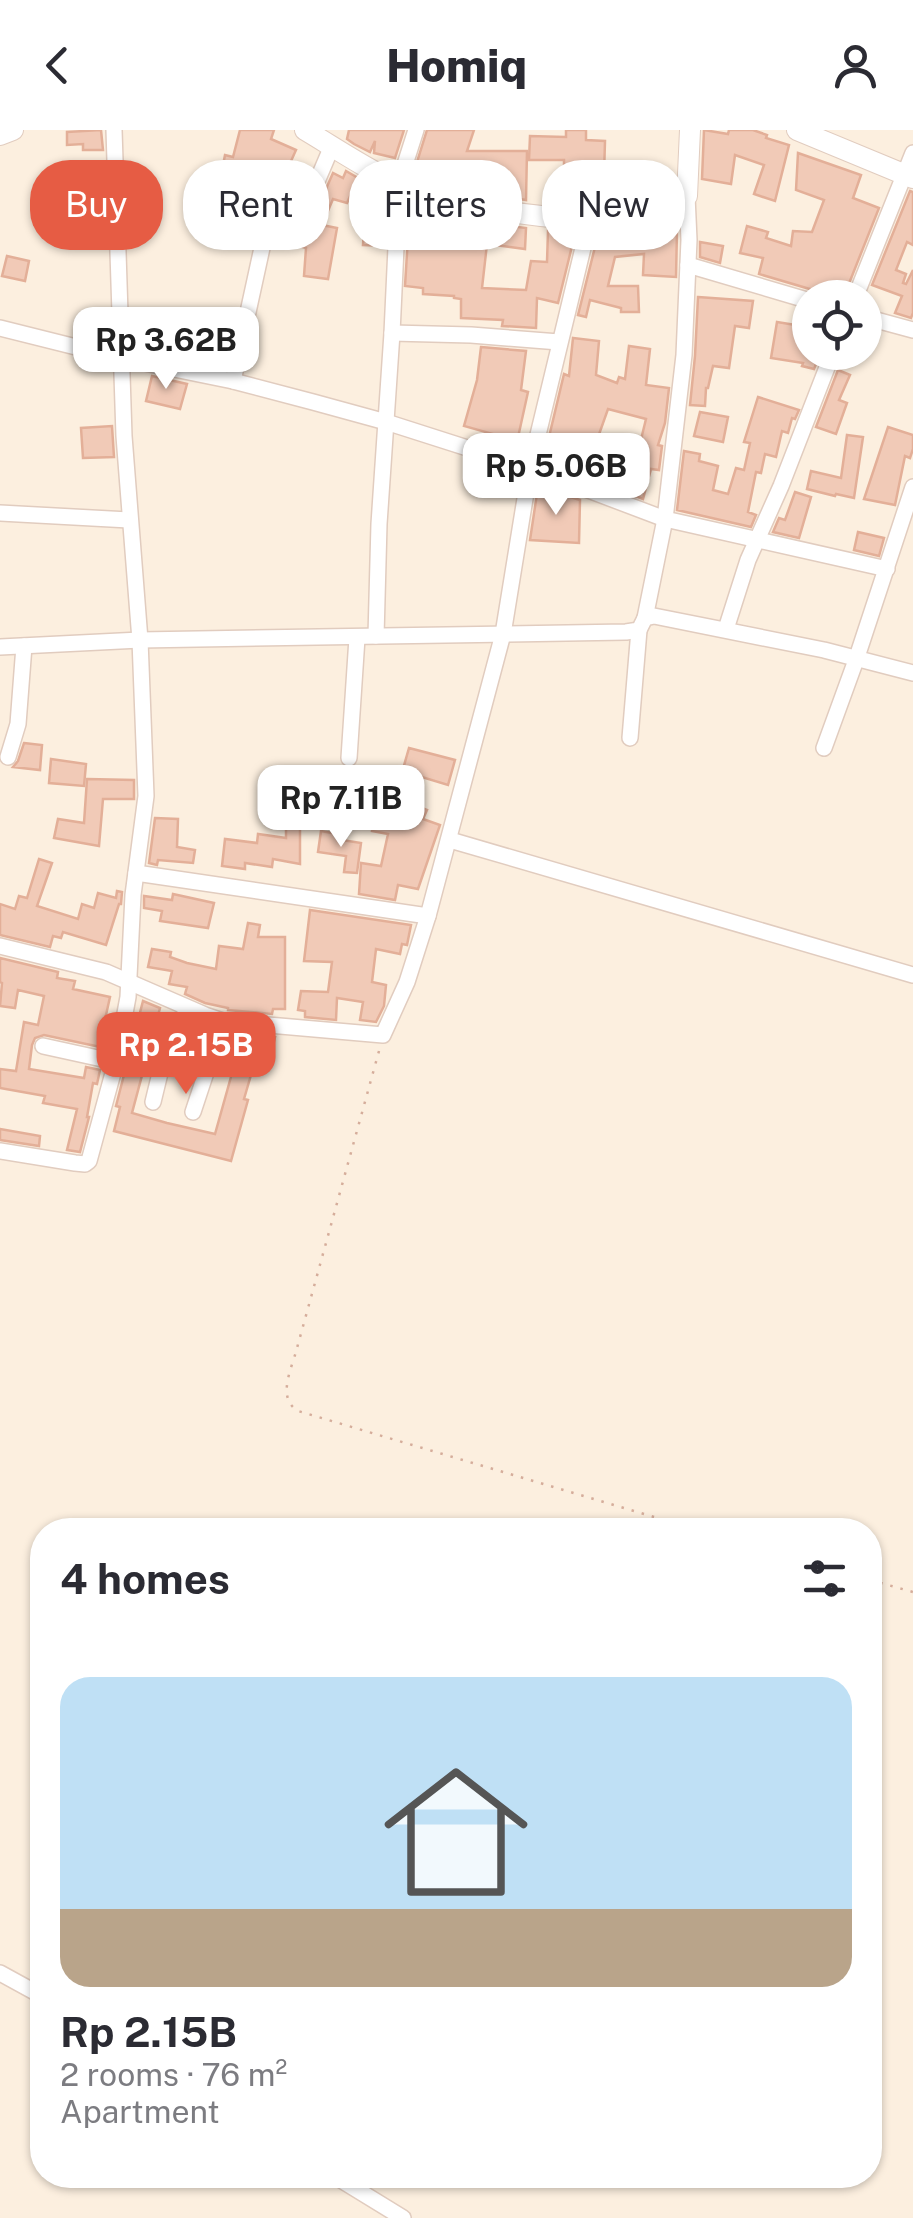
<!DOCTYPE html>
<html lang="en">
<head>
<meta charset="utf-8">
<style>
  :root { --surface:#fff; --page:#f7f7f7; --text:#2b2b33; --muted:#7c7c81; --accent:#e65c44 }
  body { margin:0; font-family:"Public Sans",sans-serif; background:var(--page); color:var(--text); height:100vh; display:flex; flex-direction:column; font-size:38px; white-space:nowrap }
  * { box-sizing:border-box; margin:0 }
  p { font-size:32px; color:var(--muted) }
  .icon { flex:none; width:55px; height:55px; fill:none; stroke:currentColor; stroke-width:2; stroke-linecap:round; stroke-linejoin:round }
  .map { position:relative; flex:1; overflow:hidden }
  .panel { position:absolute; left:30px; top:1388px; width:852px; height:670px; display:flex; flex-direction:column; background:var(--surface); border-radius:40px; box-shadow:0 2px 8px #0004 }
  .panel>* { flex:none }
  .guide { position:absolute; left:30px; top:30px; width:855px; height:90px; display:flex; gap:20px }
  .tools { position:absolute; left:792px; top:150px; display:grid; gap:20px }
  .tools a { display:grid; place-items:center; width:90px; height:90px; border-radius:50%; background:var(--surface); box-shadow:0 2px 8px #0004; font-size:50px }
  .price { position:absolute; translate:-50% -85px; padding:0 22px; border-radius:20px; background:#fff; color:#222; font-size:32px; line-height:65px; filter:drop-shadow(0 2px 5px #0008) }
  .price::after { content:''; position:absolute; left:50%; top:60px; width:30px; height:22px; margin-left:-15px; background:inherit; clip-path:polygon(0 0,100% 0,50% 100%) }
  .price.selected { background:var(--accent); color:#fff }
  ul { padding:0; list-style:none }
  li { display:grid; align-content:center; gap:20px; height:530px; padding:0 30px }
  li span { display:grid; place-items:center; height:310px; border-radius:30px; color:#555 }
  li>.icon { margin-inline-start:auto }
  span .icon { width:180px; height:180px; fill:#fffc; stroke-width:1 }
  li b { font-size:42px }
  h2 { display:flex; justify-content:space-between; align-items:center; height:120px; padding:0 30px; font-size:42px }
  .chip { padding:0 35px; border-radius:40px; background:var(--surface); box-shadow:0 2px 8px #0004; font-size:35px; line-height:90px }
  .chip.selected { background:var(--accent); color:#fff }
  header { display:flex; justify-content:space-between; align-items:center; height:130px; padding:0 30px; background:var(--surface); font-size:45px; font-weight:800 }
  .map>svg:first-child { display:block }
  .building { fill:#f1cab7; stroke:#e3af98; stroke-width:2.5 }
  .lines { fill:none; stroke-linecap:round; stroke-linejoin:round }
  .minor-casing { stroke:#e1ccbf; stroke-width:18 }
  .tertiary-casing { stroke:#e1ccbf; stroke-width:22 }
  .path { stroke:#d5ad9b; stroke-width:2.5; stroke-dasharray:2.5 8; stroke-linecap:butt }
  .minor { stroke:#fff; stroke-width:15 }
  .tertiary { stroke:#fff; stroke-width:20 }
</style>
</head>
<body>
<header><svg class="icon" aria-label="back" viewBox="0 0 24 24"><path d="M15 5l-7 7 7 7"/></svg>Homiq<svg class="icon" aria-label="person" viewBox="0 0 24 24"><circle cx="12" cy="8" r="4"/><path d="M4 21q1-7 8-7t8 7"/></svg></header>
<div class="map">
<svg width="913" height="2088" viewBox="0 0 913 2088">
  <rect width="100%" height="100%" fill="#fcefdf"/>
  <g class="building">
    <polygon points="101,0 103,20 83,20 83,14 67,15 67,2"/>
    <polygon points="240,0 274,0 271,9 296,20 287,40 306,48 284,100 286,109 292,114 301,112 305,107 333,43 343,48 346,41 358,48 347,73 333,69 322,95 337,98 328,149 304,146 306,118 275,109 283,74 282,62 264,57 266,49 222,40 225,25 233,27"/>
    <polygon points="349,0 404,0 395,28 374,23 375,11 370,22 354,14 347,9"/>
    <polygon points="427,0 474,0 467,21 527,21 526,70 476,62 413,45"/>
    <polygon points="566,0 586,0 586,10 605,11 604,46 609,46 608,76 549,73 549,55 564,56 564,30 529,30 530,6 566,7"/>
    <polygon points="704,0 728,4 729,0 753,0 767,5 766,8 789,15 775,71 754,64 764,35 735,25 731,54 702,49"/>
    <polygon points="798,23 861,45 853,68 879,78 846,161 841,159 838,168 823,168 813,160 759,144 763,128 740,123 747,96 768,102 766,108 791,116 793,101 812,102 824,70 796,60"/>
    <polygon points="910,61 913,62 913,115 907,112 896,140 906,144 903,153 906,154 913,140 913,183 911,188 895,183 902,166 872,155"/>
    <polygon points="70,62 103,64 102,80 52,80 52,93 37,94 37,67 70,66"/>
    <polygon points="370,72 387,73 385,116 363,115 364,100 368,100"/>
    <polygon points="429,86 526,98 525,119 487,114 482,158 526,160 531,131 547,132 548,101 575,104 558,173 537,168 536,198 502,196 503,190 461,188 461,169 454,168 454,166 423,164 423,158 405,156 408,107 427,109"/>
    <polygon points="649,100 677,101 676,147 643,145 644,124 615,127 608,156 638,156 639,182 621,182 621,178 590,170 586,187 578,185 597,109 619,114 618,103"/>
    <polygon points="700,112 723,116 720,133 700,127"/>
    <polygon points="7,126 29,131 25,151 2,146"/>
    <polygon points="698,167 753,171 749,198 735,196 729,238 713,236 708,258 706,258 705,276 690,275 695,226"/>
    <polygon points="777,192 808,197 806,210 810,211 810,222 821,222 814,239 802,236 803,233 771,228"/>
    <polygon points="573,208 599,211 596,245 617,253 619,247 625,249 629,216 650,219 646,255 669,258 665,293 658,315 662,316 659,340 651,339 643,369 628,363 646,289 608,279 586,341 544,328 564,244 569,246"/>
    <polygon points="481,217 526,221 521,260 528,262 515,321 490,314 493,304 464,296 477,250"/>
    <polygon points="838,240 850,245 839,270 847,273 836,304 816,297"/>
    <polygon points="152,246 187,254 180,279 146,271"/>
    <polygon points="758,267 799,280 795,289 792,288 788,303 782,301 776,327 765,324 761,343 756,342 748,382 756,385 751,397 677,380 684,321 700,324 699,331 718,336 713,360 728,364 736,338 744,340 750,313 744,312"/>
    <polygon points="700,282 728,287 723,312 694,306"/>
    <polygon points="112,296 114,327 83,328 81,298"/>
    <polygon points="888,297 913,305 913,319 910,328 905,326 895,375 864,369"/>
    <polygon points="847,305 863,307 854,368 836,364 835,366 807,359 811,341 841,348"/>
    <polygon points="538,357 580,370 579,413 530,410"/>
    <polygon points="795,362 811,367 799,408 773,402 779,388 785,390"/>
    <polygon points="858,402 884,408 879,426 854,420"/>
    <polygon points="24,613 42,615 40,640 13,637 18,631"/>
    <polygon points="409,618 455,630 448,655 422,647 414,675 427,680 423,689 440,695 418,759 398,755 395,770 359,764 361,733 381,736 388,704 372,701 381,650 399,653"/>
    <polygon points="51,629 86,634 84,656 49,653"/>
    <polygon points="87,649 134,650 134,669 103,669 99,716 54,708 58,689 84,693"/>
    <polygon points="305,656 327,659 326,678 303,676"/>
    <polygon points="155,688 178,689 177,717 195,720 193,733 158,730 157,735 149,733"/>
    <polygon points="286,695 300,698 300,734 273,729 272,737 245,733 245,739 222,736 225,709 257,713 258,704 286,708"/>
    <polygon points="321,701 343,705 342,710 361,713 357,743 344,742 346,726 318,722"/>
    <polygon points="39,729 52,733 37,776 78,789 82,774 94,778 98,763 116,768 117,761 122,762 121,774 119,774 106,815 63,802 61,808 53,806 50,817 0,805 0,774 15,779 19,766 27,768"/>
    <polygon points="173,764 214,773 208,798 160,791 162,781 144,778 144,766 172,770"/>
    <polygon points="310,780 411,795 407,815 402,814 400,824 376,819 372,852 386,855 384,876 376,892 360,890 363,872 337,868 336,890 305,887 305,881 298,880 301,861 328,862 332,832 304,831"/>
    <polygon points="248,793 260,795 258,807 285,807 285,879 273,879 272,884 228,880 228,878 205,873 185,864 187,857 169,854 172,841 148,837 152,819 171,822 170,827 187,833 216,839 219,816 243,819"/>
    <polygon points="0,828 58,842 57,848 75,851 73,859 110,867 104,894 111,895 105,918 44,905 35,908 32,915 29,939 84,948 86,937 100,940 97,954 93,953 87,987 89,987 80,1022 67,1020 77,979 43,973 45,966 0,958 0,939 16,941 24,892 38,895 44,866 18,860 15,878 0,876 2,853 0,852"/>
    <polygon points="143,871 160,878 132,983 167,993 215,1004 243,904 275,907 273,916 260,914 244,969 248,970 231,1031 114,1001 120,977 116,976"/>
    <polygon points="194,897 208,901 199,927 186,923"/>
    <polygon points="0,999 40,1006 39,1016 0,1010"/>
  </g>
  <g class="lines">
    <defs>
      <g id="minor">
        <polyline points="295,103 332,16"/>
        <polyline points="688,135 810,171"/>
        <polyline points="855,168 913,23"/>
        <polyline points="865,187 913,200"/>
        <polyline points="0,198 120,228 233,251 313,272 386,292 530,338 665,389 887,439"/>
        <polyline points="392,203 471,205 559,212"/>
        <polyline points="233,251 272,72"/>
        <polyline points="0,383 129,390"/>
        <polyline points="645,488 665,389 684,225 689,110 687,66"/>
        <polyline points="726,499 748,430 781,356 833,222"/>
        <polyline points="376,506 379,394 392,203 399,53 416,0"/>
        <polyline points="0,517 140,510 626,502 639,500 645,488 654,486 824,520 913,543"/>
        <polyline points="630,608 639,500"/>
        <polyline points="824,618 856,530 913,357"/>
        <polyline points="8,627 18,594 24,516"/>
        <polyline points="349,628 357,508"/>
        <polyline points="450,710 913,845"/>
        <polyline points="136,743 428,786"/>
        <polyline points="0,816 106,842 205,885 223,891 383,905 407,852 428,786 503,504 530,338 590,89"/>
        <polyline points="43,916 116,932"/>
        <polyline points="153,972 168,910 171,902 189,879"/>
        <polyline points="193,982 223,891"/>
        <polyline points="0,1021 75,1033 85,1034 89,1031 116,932 128,867 133,765 146,666 140,510 124,306 114,0"/>
        <polyline points="0,1843 42,1866"/>
        <polyline points="333,2045 403,2088"/>
      </g>
      <g id="tertiary">
        <path d="M305,0C342,22 379,48 420,62C475,81 607,100 663,83C673,79 680,74 687,66L690,0"/>
        <polyline points="797,0 913,48"/>
        <polyline points="0,5 13,0"/>
      </g>
    </defs>
    <use href="#minor" class="minor-casing"/>
    <use href="#tertiary" class="tertiary-casing"/>
    <g class="path">
      <path d="M379,921L297,1218C292,1238 276,1268 298,1281L698,1400"/>
      <polyline points="870,1450 913,1462"/>
    </g>
    <use href="#minor" class="minor"/>
    <use href="#tertiary" class="tertiary"/>
  </g>
</svg>
<div class="tools">
<a><svg class="icon" aria-label="locate" viewBox="0 0 24 24"><circle cx="12" cy="12" r="6"/><path d="M12 2v4M12 18v4M2 12h4M18 12h4"/></svg></a>
</div>
<b class="price" style="left:166px;top:262px">Rp 3.62B</b>
<b class="price" style="left:556px;top:388px">Rp 5.06B</b>
<b class="price" style="left:341px;top:720px">Rp 7.11B</b>
<b class="price selected" style="left:186px;top:967px">Rp 2.15B</b>
<div class="guide">
<a class="chip selected">Buy</a>
<a class="chip">Rent</a>
<a class="chip">Filters</a>
<a class="chip">New</a>
</div>
<section class="panel">
<h2>4 homes<svg class="icon" aria-label="filters" viewBox="0 0 24 24"><path d="M4 7h16M4 17h16"/><circle cx="9" cy="7" r="2"/><circle cx="15" cy="17" r="2"/></svg></h2>
<ul>
<li><span style="background:linear-gradient(#bfe0f5 75%,#b9a48a 0)"><svg class="icon" aria-label="home" viewBox="0 0 24 24"><path d="M3 11l9-7 9 7M6 9v11h12V9"/></svg></span><div><b>Rp 2.15B</b><p>2 rooms · 76 m²</p><p>Apartment</p></div></li>
</ul>
</section>
</div>
</body>
</html>
